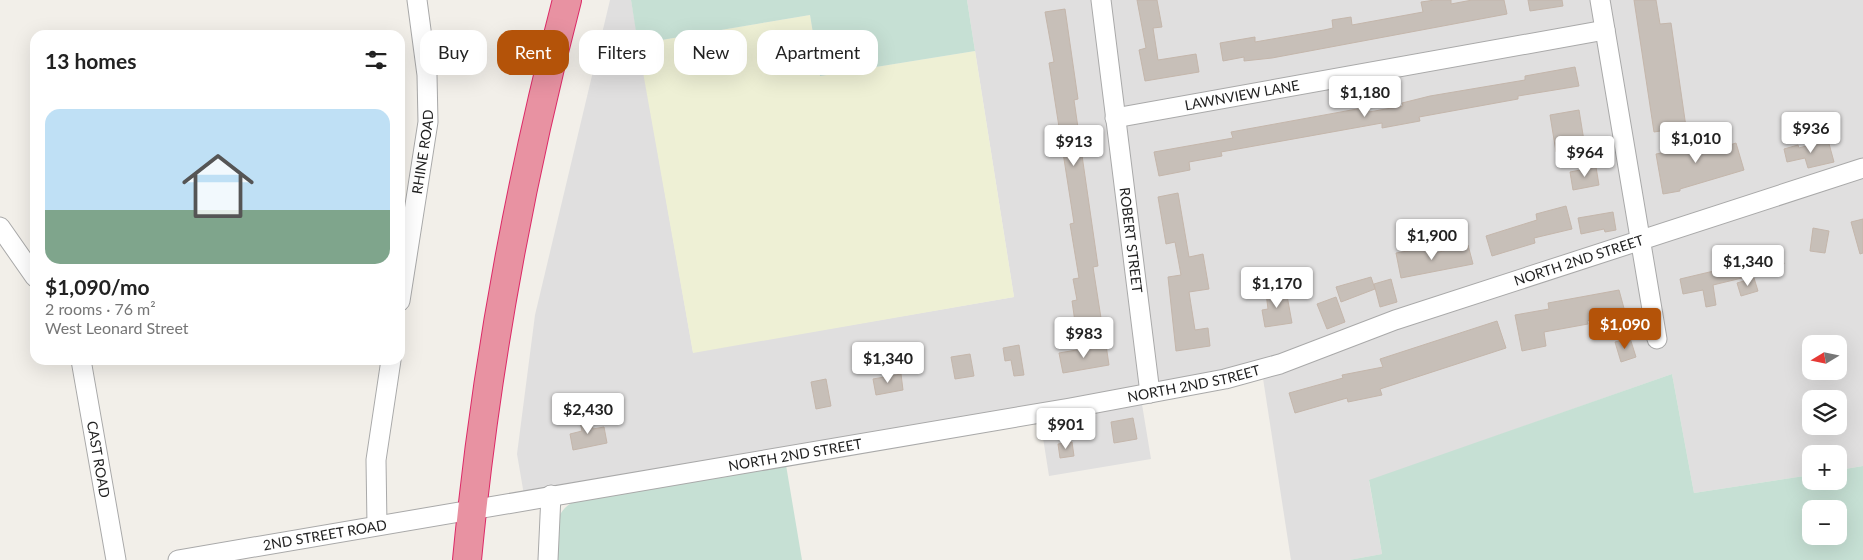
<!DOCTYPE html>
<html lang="en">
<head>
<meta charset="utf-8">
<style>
  :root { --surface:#fff; --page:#f2f2f2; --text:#222; --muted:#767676; --accent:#b45309 }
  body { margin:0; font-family:Lato,sans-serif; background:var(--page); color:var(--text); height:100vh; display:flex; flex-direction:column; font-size:19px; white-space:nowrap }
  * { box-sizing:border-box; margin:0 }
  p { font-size:16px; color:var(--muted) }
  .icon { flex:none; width:28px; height:28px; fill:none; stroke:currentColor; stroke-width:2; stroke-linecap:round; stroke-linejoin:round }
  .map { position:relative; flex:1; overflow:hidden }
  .sheet { position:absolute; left:30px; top:30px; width:375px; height:335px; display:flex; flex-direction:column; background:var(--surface); border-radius:15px; box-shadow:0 5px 20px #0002 }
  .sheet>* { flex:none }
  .top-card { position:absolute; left:420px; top:30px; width:475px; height:45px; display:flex; gap:10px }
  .needle { width:32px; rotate:260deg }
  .controls { position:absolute; left:1802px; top:335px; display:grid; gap:10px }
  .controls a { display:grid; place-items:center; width:45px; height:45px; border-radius:10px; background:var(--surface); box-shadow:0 5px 20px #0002; font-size:25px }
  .price { position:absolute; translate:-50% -42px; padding:0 11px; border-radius:5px; background:#fff; color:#222; font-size:16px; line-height:32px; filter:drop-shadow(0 1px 2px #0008) }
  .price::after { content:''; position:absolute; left:50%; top:30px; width:15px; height:11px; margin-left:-8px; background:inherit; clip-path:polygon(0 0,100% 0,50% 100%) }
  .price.active { background:var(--accent); color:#fff }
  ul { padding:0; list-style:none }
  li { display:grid; align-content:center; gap:10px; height:265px; padding:0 15px }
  li span { display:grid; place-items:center; height:155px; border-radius:15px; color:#555 }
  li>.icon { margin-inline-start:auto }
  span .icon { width:90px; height:90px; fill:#fffc; stroke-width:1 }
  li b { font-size:21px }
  h2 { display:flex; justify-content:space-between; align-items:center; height:60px; padding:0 15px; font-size:21px }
  .tag { padding:0 18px; border-radius:15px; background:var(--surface); box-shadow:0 5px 20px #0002; font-size:18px; line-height:45px }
  .tag.active { background:var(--accent); color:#fff }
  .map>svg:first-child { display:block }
  .residential { fill:#e0dfdf; fill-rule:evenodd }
  .farmland { fill:#eef0d5 }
  .wetland { fill:#c6e0d4; fill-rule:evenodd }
  .building { fill:#c7bfb8; stroke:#c4b6ab }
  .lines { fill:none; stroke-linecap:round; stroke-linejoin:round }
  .minor-casing { stroke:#a9a9a9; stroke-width:21 }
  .highway-casing { stroke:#dc2a67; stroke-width:30 }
  .minor { stroke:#fff; stroke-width:19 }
  .highway { stroke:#e892a2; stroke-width:28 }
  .labels { text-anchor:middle; stroke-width:5; stroke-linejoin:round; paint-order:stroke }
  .street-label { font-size:14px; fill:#222; stroke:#fff }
</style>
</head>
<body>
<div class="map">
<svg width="1863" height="560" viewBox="0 0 1863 560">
  <rect width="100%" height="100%" fill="#f2efe9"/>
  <path class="residential" d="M610,0H631L693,352L1014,297L967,0H1863V466L1839,470V454H1811V475L1694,493L1672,374L1369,481L1382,554L1349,560H1291L1260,359L1214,373L1139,386L1151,459L1049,476L1038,406L524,495L517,454L535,315ZM1811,344H1839V371H1811ZM1811,399H1839V426H1811Z"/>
  <polygon class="farmland" points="810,15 820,76 975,51 1014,297 693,353 638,44"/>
  <g class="wetland">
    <polygon points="631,0 967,0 975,51 820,76 810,15 638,44"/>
    <path d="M1672,374L1694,493L1811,475V481H1839V470L1863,466V560H1349L1382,554L1369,480ZM1811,509H1839V536H1811Z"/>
    <path d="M786,465L802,560H552C554,539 552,513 573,502Z"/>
  </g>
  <g class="building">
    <polygon points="1137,0 1157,0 1162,27 1153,28 1158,60 1196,54 1199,72 1145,81 1139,50 1146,48"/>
    <polygon points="1435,0 1451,0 1451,4 1472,0 1504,0 1507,14 1272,58 1244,61 1244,57 1223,61 1220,43 1255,37 1255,42 1324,30 1333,28 1332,20 1351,17 1352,25 1423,12 1421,2"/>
    <polygon points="1528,0 1562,0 1563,6 1530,11"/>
    <polygon points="1634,0 1656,0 1660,24 1671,23 1686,127 1654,132"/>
    <polygon points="1065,9 1078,99 1074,100 1098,266 1093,267 1101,318 1075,322 1072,301 1077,300 1073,279 1079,278 1070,224 1074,223 1049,63 1054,62 1045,12"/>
    <polygon points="1575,67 1579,86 1518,96 1518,99 1419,117 1420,121 1382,128 1382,123 1221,152 1222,156 1189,162 1190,170 1159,176 1154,152 1233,138 1231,132 1368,107 1369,112 1403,106 1402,103 1430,96 1525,80 1525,76"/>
    <polygon points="1579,110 1585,147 1556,152 1550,115"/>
    <polygon points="1697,131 1701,154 1736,143 1744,170 1680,189 1680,191 1663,194 1656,154 1681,149 1678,135"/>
    <polygon points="1828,140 1834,162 1808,168 1805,158 1787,162 1784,149 1798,145 1799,148"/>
    <polygon points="1596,167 1599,185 1573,190 1570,172"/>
    <polygon points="1178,193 1189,257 1203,254 1209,289 1189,292 1195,330 1208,328 1210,346 1176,351 1168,277 1181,275 1175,242 1166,244 1158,197"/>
    <polygon points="1566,206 1572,229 1534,238 1535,243 1492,256 1486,236 1537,220 1536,214"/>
    <polygon points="1613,212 1616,230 1605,232 1604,229 1581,234 1578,218"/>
    <polygon points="1863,219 1863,253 1860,254 1851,222"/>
    <polygon points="1813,228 1829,231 1825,253 1810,251"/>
    <polygon points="1468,245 1473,264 1401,278 1396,253 1430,247 1431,254"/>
    <polygon points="1734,248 1742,278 1713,285 1716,305 1706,307 1703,290 1683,294 1680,279 1718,270 1713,254"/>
    <polygon points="1780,248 1784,264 1766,269 1762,253"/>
    <polygon points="1371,277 1375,289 1341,302 1336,287"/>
    <polygon points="1754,278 1758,291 1741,296 1737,283"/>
    <polygon points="1391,279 1397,302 1380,307 1374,284"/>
    <polygon points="1286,290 1292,323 1265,327 1262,310 1268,309 1266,293"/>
    <polygon points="1619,290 1625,312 1587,321 1588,324 1544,332 1546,346 1522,351 1515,315 1549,309 1548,303"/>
    <polygon points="1336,297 1345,322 1327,329 1317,304"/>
    <polygon points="1497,321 1506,348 1380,389 1382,395 1348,402 1347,398 1295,413 1289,393 1343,378 1342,375 1383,367 1380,359"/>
    <polygon points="1630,338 1636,357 1621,362 1615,342"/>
    <polygon points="1019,345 1024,375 1014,376 1011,360 1005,361 1003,348"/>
    <polygon points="1106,345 1109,365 1063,373 1059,353"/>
    <polygon points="970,354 974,376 955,379 951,357"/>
    <polygon points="901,374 903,390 876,395 873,379"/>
    <polygon points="826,379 831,406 816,409 811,382"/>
    <polygon points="590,415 593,429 604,427 607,443 573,450 570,434 582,431 579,417"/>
    <polygon points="1133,418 1137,439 1114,443 1111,422"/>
    <polygon points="1072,442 1074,456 1060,458 1058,444"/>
  </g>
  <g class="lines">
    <defs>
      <g id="minor">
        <path id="s1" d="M1101,0L1150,393"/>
        <polyline points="1600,0 1657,339"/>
        <path id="s2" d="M1115,118L1605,30"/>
        <polyline points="0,227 35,277"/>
        <path id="s3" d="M400,301L428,122L427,75L417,0"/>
        <path id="s4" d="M81,360L116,560"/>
        <polyline points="377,525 376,460 391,360"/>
        <path id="s5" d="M178,560L1070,408L1225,379L1280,364L1395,320L1863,168"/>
        <polyline points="548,560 551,495"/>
      </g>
      <path id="highway" d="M467,560C485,371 519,184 567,0"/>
    </defs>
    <use href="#minor" class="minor-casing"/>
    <use href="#highway" class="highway-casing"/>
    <use href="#minor" class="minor"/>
    <use href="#highway" class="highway"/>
  </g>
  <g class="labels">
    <g class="street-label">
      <text dy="5" stroke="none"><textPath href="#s2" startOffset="129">LAWNVIEW LANE</textPath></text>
      <text dy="5" stroke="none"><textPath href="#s3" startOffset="151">RHINE ROAD</textPath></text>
      <text dy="5" stroke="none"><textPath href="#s1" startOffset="242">ROBERT STREET</textPath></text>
      <text dy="5" stroke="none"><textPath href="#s5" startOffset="1436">NORTH 2ND STREET</textPath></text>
      <text dy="5" stroke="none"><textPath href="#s5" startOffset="1031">NORTH 2ND STREET</textPath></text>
      <text dy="5" stroke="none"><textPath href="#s5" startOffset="626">NORTH 2ND STREET</textPath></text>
      <text dy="5" stroke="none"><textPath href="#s4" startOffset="101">CAST ROAD</textPath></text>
      <text dy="5" stroke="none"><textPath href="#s5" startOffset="149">2ND STREET ROAD</textPath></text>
    </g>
  </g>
</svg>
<div class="controls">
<a><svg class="needle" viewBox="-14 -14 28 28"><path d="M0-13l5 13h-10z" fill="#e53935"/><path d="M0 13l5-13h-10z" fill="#767676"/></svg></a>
<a><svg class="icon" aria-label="layers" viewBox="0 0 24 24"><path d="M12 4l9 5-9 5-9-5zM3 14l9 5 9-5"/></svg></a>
<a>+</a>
<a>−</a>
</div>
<b class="price" style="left:1365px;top:118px">$1,180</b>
<b class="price" style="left:1811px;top:154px">$936</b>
<b class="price" style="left:1696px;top:164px">$1,010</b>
<b class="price" style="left:1074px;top:167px">$913</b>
<b class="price" style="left:1585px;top:178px">$964</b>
<b class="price" style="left:1432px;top:261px">$1,900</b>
<b class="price" style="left:1748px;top:287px">$1,340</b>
<b class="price" style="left:1277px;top:309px">$1,170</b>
<b class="price active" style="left:1625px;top:350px">$1,090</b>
<b class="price" style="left:1084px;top:359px">$983</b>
<b class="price" style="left:888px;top:384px">$1,340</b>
<b class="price" style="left:588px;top:435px">$2,430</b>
<b class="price" style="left:1066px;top:450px">$901</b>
<div class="top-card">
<a class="tag">Buy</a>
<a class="tag active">Rent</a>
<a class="tag">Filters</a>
<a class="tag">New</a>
<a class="tag">Apartment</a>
</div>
<section class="sheet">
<h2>13 homes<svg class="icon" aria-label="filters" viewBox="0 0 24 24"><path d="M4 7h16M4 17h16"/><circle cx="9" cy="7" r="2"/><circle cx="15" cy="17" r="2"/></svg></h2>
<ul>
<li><span style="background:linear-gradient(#bfe0f5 65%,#7fa58c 0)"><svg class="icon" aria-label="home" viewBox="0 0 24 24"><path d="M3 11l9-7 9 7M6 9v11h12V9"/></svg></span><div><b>$1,090/mo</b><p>2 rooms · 76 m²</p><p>West Leonard Street</p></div></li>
</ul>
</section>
</div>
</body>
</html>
